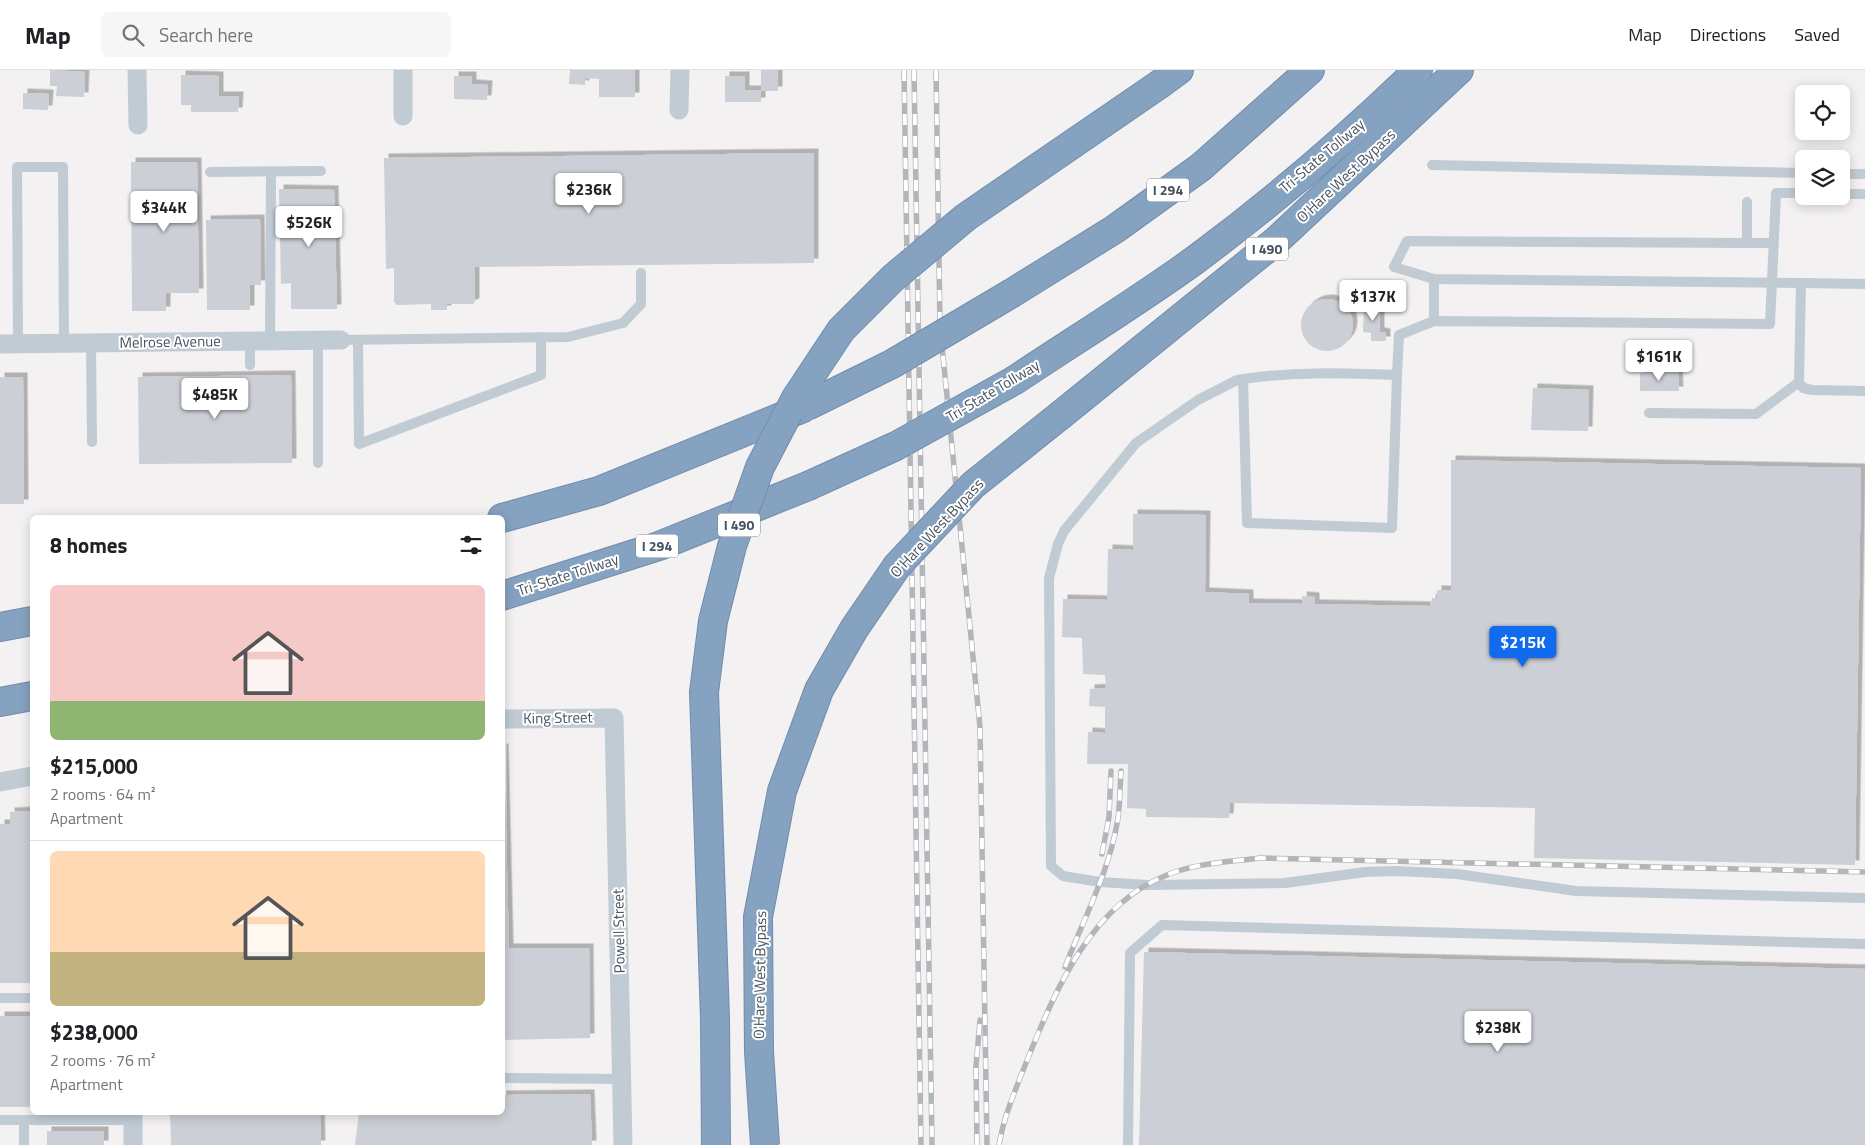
<!DOCTYPE html>
<html lang="en">
<head>
<meta charset="utf-8">
<style>
  :root { --surface:#fff; --page:#f6f6f6; --text:#202124; --muted:#757577; --line:#e0e0e0; --accent:#106bee }
  body { margin:0; font-family:"Titillium Web",sans-serif; background:var(--page); color:var(--text); height:100vh; display:flex; flex-direction:column; font-size:19px; white-space:nowrap }
  * { box-sizing:border-box; margin:0 }
  p { font-size:16px; color:var(--muted) }
  .icon { flex:none; width:28px; height:28px; fill:none; stroke:currentColor; stroke-width:2; stroke-linecap:round; stroke-linejoin:round }
  .map { position:relative; flex:1; overflow:hidden }
  .drawer { position:absolute; left:30px; top:445px; width:475px; height:600px; display:flex; flex-direction:column; background:var(--surface); border-radius:8px; box-shadow:0 2px 12px #0003 }
  .drawer>* { flex:none }
  .controls { position:absolute; left:1795px; top:15px; display:grid; gap:10px }
  .controls a { display:grid; place-items:center; width:55px; height:55px; border-radius:8px; background:var(--surface); box-shadow:0 2px 12px #0003; font-size:25px }
  .price { position:absolute; translate:-50% -42px; padding:0 11px; border-radius:5px; background:#fff; color:#222; font-size:16px; line-height:32px; filter:drop-shadow(0 1px 2px #0008) }
  .price::after { content:''; position:absolute; left:50%; top:30px; width:15px; height:11px; margin-left:-8px; background:inherit; clip-path:polygon(0 0,100% 0,50% 100%) }
  .price.on { background:var(--accent); color:#fff }
  ul { padding:0; list-style:none }
  li { display:grid; align-content:center; gap:10px; height:265px; padding:0 20px }
  li+li { border-top:1px solid var(--line) }
  li span { display:grid; place-items:center; height:155px; border-radius:8px; color:#555 }
  li>.icon { margin-inline-start:auto }
  span .icon { width:90px; height:90px; fill:#fffc; stroke-width:1 }
  li b { font-size:21px }
  h2 { display:flex; justify-content:space-between; align-items:center; height:60px; padding:0 20px; font-size:21px }
  header { display:flex; align-items:center; gap:30px; box-sizing:border-box; height:70px; padding:0 25px; background:var(--surface); border-bottom:1px solid var(--line) }
  header strong { font-size:24px }
  nav { display:flex; gap:28px; margin-inline-start:auto; font-size:18px }
  .search { width:350px; height:45px; background:var(--page); display:flex; align-items:center; gap:12px; box-sizing:border-box; padding:0 18px; border-radius:8px; color:var(--muted); font-size:19px }
  .map>svg:first-child { display:block }
  .building { fill:#cccfd5; filter:url(#shadow) }
  .lines { fill:none; stroke-linecap:round; stroke-linejoin:round }
  .highway-casing { stroke:#718dad; stroke-width:30 }
  .lane { stroke:#c1cbd3; stroke-width:10 }
  .street { stroke:#c1cbd3; stroke-width:19 }
  .highway { stroke:#86a2c1; stroke-width:28 }
  .rail-casing { stroke:#b2b6bb; stroke-width:5.5 }
  .rail { stroke:#fff; stroke-width:4; stroke-dasharray:11; stroke-linecap:butt }
  .highway-bridge-casing { stroke:#718dad; stroke-width:30; stroke-linecap:butt }
  .highway-bridge { stroke:#86a2c1; stroke-width:28 }
  .labels { text-anchor:middle; stroke-width:4; stroke-linejoin:round; paint-order:stroke }
  .shield { fill:#fff; stroke:#7e878f; stroke-width:1 }
  .shield-label { font-size:14px; font-weight:bold; fill:#47535f }
  .street-label { font-size:15px; fill:#47535f; stroke:#fff }
</style>
</head>
<body>
<header>
<strong>Map</strong>
<div class="search"><svg class="icon" aria-label="search" viewBox="0 0 24 24"><circle cx="10" cy="10" r="6"/><path d="M15 15l6 6"/></svg>Search here</div>
<nav><a>Map</a><a>Directions</a><a>Saved</a></nav>
</header>
<div class="map">
<svg width="1865" height="1075" viewBox="0 0 1865 1075">
  <defs>
    <filter id="shadow"><feDropShadow dx="4.5" dy="-4.5" stdDeviation="0" flood-color="#0004"/></filter>
  </defs>
  <rect width="100%" height="100%" fill="#f3f1f1"/>
  <g class="building">
    <polygon points="50,0 85,2 84,27 56,26 57,16 50,16"/>
    <polygon points="570,0 635,0 635,27 599,27 599,9 585,8 585,15 569,14"/>
    <polygon points="761,0 778,0 778,21 761,21 761,32 725,32 725,6 745,6 745,20 761,20"/>
    <polygon points="181,5 219,6 219,26 239,26 238,42 191,42 191,35 181,35"/>
    <polygon points="454,6 472,6 472,14 488,15 487,30 454,29"/>
    <polygon points="23,23 49,24 48,40 23,39"/>
    <polygon points="814,83 814,193 475,197 475,232 473,234 447,234 447,240 431,240 431,234 397,235 394,232 394,198 386,199 384,88"/>
    <polygon points="131,92 197,92 199,223 166,223 166,241 132,241"/>
    <polygon points="279,119 334,120 337,239 291,239 291,213 281,214"/>
    <polygon points="260,149 261,215 250,215 250,240 207,240 206,150"/>
    <circle cx="1327" cy="255" r="26"/>
    <polygon points="1364,233 1380,233 1380,262 1386,263 1386,271 1371,271 1371,263 1363,262"/>
    <polygon points="1678,302 1679,321 1640,321 1640,303"/>
    <polygon points="291,305 292,393 139,394 138,307"/>
    <polygon points="0,307 23,307 24,434 0,434"/>
    <polygon points="1533,318 1589,320 1588,361 1531,360"/>
    <polygon points="1451,390 1861,398 1855,795 1534,788 1535,738 1230,733 1229,748 1146,747 1146,739 1127,738 1128,694 1087,694 1088,662 1105,663 1105,637 1089,636 1090,619 1106,618 1105,605 1083,604 1082,568 1062,567 1063,529 1107,530 1108,479 1133,480 1133,444 1206,445 1205,522 1249,524 1249,533 1303,534 1302,526 1315,527 1315,534 1430,536 1432,528 1437,528 1437,520 1451,520"/>
    <polygon points="502,678 504,678 509,878 589,878 590,968 502,970"/>
    <polygon points="32,741 32,913 0,913 0,754 10,754 10,742"/>
    <polygon points="1144,882 1865,899 1865,1075 1139,1075"/>
    <rect x="0" y="946" width="32" height="91"/>
    <polygon points="590,1024 592,1075 355,1075 359,1042 502,1042 502,1025"/>
    <polygon points="170,1042 320,1042 321,1075 171,1075"/>
    <rect x="47" y="1061" width="57" height="14"/>
  </g>
  <g class="lines">
    <defs>
      <g id="highway">
        <polyline points="1160,14 1179,0"/>
        <polyline points="1012,223 1115,159 1201,97 1310,0"/>
        <path d="M1015,310C1075,270 1137,232 1195,190C1273,132 1348,68 1418,0"/>
        <polyline points="1062,344 1276,171 1459,0"/>
        <polyline points="502,448 599,421 803,338"/>
        <polyline points="502,526 659,476 808,416"/>
        <polyline points="0,557 32,551"/>
        <polyline points="0,632 32,626"/>
      </g>
    </defs>
    <use href="#highway" class="highway-casing"/>
    <g class="lane">
      <polyline points="1432,95 1804,103"/>
      <polyline points="210,102 321,101"/>
      <polyline points="1841,104 1865,104"/>
      <polyline points="1841,124 1865,124"/>
      <polyline points="1747,132 1747,173 1407,171 1394,197 1434,209 1801,213 1799,312 1803,318 1812,320 1865,321"/>
      <polyline points="1747,173 1773,173"/>
      <polyline points="1434,209 1434,251"/>
      <polyline points="1801,213 1865,214"/>
      <polyline points="270,270 271,102"/>
      <polyline points="318,270 318,393"/>
      <polyline points="341,270 568,267 623,253 641,234 641,203"/>
      <polyline points="358,270 359,374 541,305 541,267"/>
      <polyline points="18,273 17,97 63,97 64,273"/>
      <polyline points="91,273 92,372"/>
      <polyline points="250,295 250,271"/>
      <polyline points="1397,305 1399,265 1434,251 1770,254 1776,123 1804,123"/>
      <path d="M1243,309L1247,453L1392,458L1397,305C1343,303 1291,301 1237,310L1198,330L1136,373L1064,461L1058,474L1049,508L1051,796L1063,806L1100,812L1148,815L1285,813L1365,802L1396,801L1457,804L1576,821L1865,828"/>
      <polyline points="1649,343 1756,344 1799,312"/>
      <polyline points="0,928 32,928"/>
      <polyline points="502,1008 622,1009"/>
      <polyline points="0,1050 24,1050 24,1075"/>
      <polyline points="24,1050 133,1050"/>
      <polyline points="1128,1075 1130,883 1162,855 1865,874"/>
    </g>
    <g class="street">
      <polyline points="137,0 138,55"/>
      <polyline points="679,40 680,0"/>
      <polyline points="403,46 403,0"/>
      <polyline points="0,274 341,270"/>
      <polyline points="502,649 614,648 623,1075"/>
      <polyline points="0,712 32,706"/>
      <polyline points="133,1042 133,1075"/>
    </g>
    <use href="#highway" class="highway"/>
    <defs>
      <g id="rail">
        <polyline points="904,0 921,1075"/>
        <polyline points="914,0 932,1075"/>
        <polyline points="936,0 940,256 980,657 987,1075"/>
        <polyline points="1102,784 1109,747 1111,701"/>
        <path d="M1065,897C1084,848 1110,800 1118,748C1120,732 1120,717 1121,701"/>
        <polyline points="977,1075 976,996 980,950"/>
        <path d="M999,1075C1004,1045 1017,1016 1028,988C1056,919 1091,835 1167,805C1196,793 1229,792 1260,788L1865,802"/>
      </g>
    </defs>
    <use href="#rail" class="rail-casing"/>
    <use href="#rail" class="rail"/>
    <defs>
      <g id="highway-bridge">
        <polyline points="807,336 892,294 1012,223"/>
        <polyline points="808,416 896,376 1015,310"/>
        <polyline points="716,1075 715,949 704,622 713,551 732,476 760,397 796,328 841,260 893,208 966,147 1160,14"/>
        <polyline points="765,1075 759,982 758,847 782,721 819,620 854,559 897,496 973,415 1062,344"/>
      </g>
    </defs>
    <use href="#highway-bridge" class="highway-bridge-casing"/>
    <use href="#highway-bridge" class="highway-bridge"/>
  </g>
  <g class="labels">
    <g class="shield">
      <rect x="1147" y="108.5" width="42" height="23" rx="4"/>
      <rect x="1246" y="167.5" width="42" height="23" rx="4"/>
      <rect x="718" y="443.5" width="42" height="23" rx="4"/>
      <rect x="636" y="464.5" width="42" height="23" rx="4"/>
    </g>
    <g class="shield-label">
      <text x="1168" y="125">I 294</text>
      <text x="1267" y="184">I 490</text>
      <text x="739" y="460">I 490</text>
      <text x="657" y="481">I 294</text>
    </g>
    <g class="street-label">
      <text transform="translate(1322 86) rotate(-40)" y="5">Tri-State Tollway</text>
      <text transform="translate(1346 106) rotate(-43)" y="5">O'Hare West Bypass</text>
      <text transform="translate(170 272) rotate(-1)" y="5">Melrose Avenue</text>
      <text transform="translate(993 321) rotate(-31)" y="5">Tri-State Tollway</text>
      <text transform="translate(937 458) rotate(-47)" y="5">O'Hare West Bypass</text>
      <text transform="translate(568 505) rotate(-18)" y="5">Tri-State Tollway</text>
      <text transform="translate(558 648) rotate(-1)" y="5">King Street</text>
      <text transform="translate(619 861) rotate(-91)" y="5">Powell Street</text>
      <text transform="translate(760 905) rotate(-89)" y="5">O'Hare West Bypass</text>
    </g>
  </g>
</svg>
<div class="controls">
<a><svg class="icon" aria-label="locate" viewBox="0 0 24 24"><circle cx="12" cy="12" r="6"/><path d="M12 2v4M12 18v4M2 12h4M18 12h4"/></svg></a>
<a><svg class="icon" aria-label="layers" viewBox="0 0 24 24"><path d="M12 4l9 5-9 5-9-5zM3 14l9 5 9-5"/></svg></a>
</div>
<b class="price" style="left:589px;top:145px">$236K</b>
<b class="price" style="left:164px;top:163px">$344K</b>
<b class="price" style="left:309px;top:178px">$526K</b>
<b class="price" style="left:1373px;top:252px">$137K</b>
<b class="price" style="left:1659px;top:312px">$161K</b>
<b class="price" style="left:215px;top:350px">$485K</b>
<b class="price on" style="left:1523px;top:598px">$215K</b>
<b class="price" style="left:1498px;top:983px">$238K</b>
<section class="drawer">
<h2>8 homes<svg class="icon" aria-label="filters" viewBox="0 0 24 24"><path d="M4 7h16M4 17h16"/><circle cx="9" cy="7" r="2"/><circle cx="15" cy="17" r="2"/></svg></h2>
<ul>
<li><span style="background:linear-gradient(#f6c9c9 75%,#8fb573 0)"><svg class="icon" aria-label="home" viewBox="0 0 24 24"><path d="M3 11l9-7 9 7M6 9v11h12V9"/></svg></span><div><b>$215,000</b><p>2 rooms · 64 m²</p><p>Apartment</p></div></li>
<li><span style="background:linear-gradient(#ffd9b3 65%,#c2b280 0)"><svg class="icon" aria-label="home" viewBox="0 0 24 24"><path d="M3 11l9-7 9 7M6 9v11h12V9"/></svg></span><div><b>$238,000</b><p>2 rooms · 76 m²</p><p>Apartment</p></div></li>
</ul>
</section>
</div>
</body>
</html>
